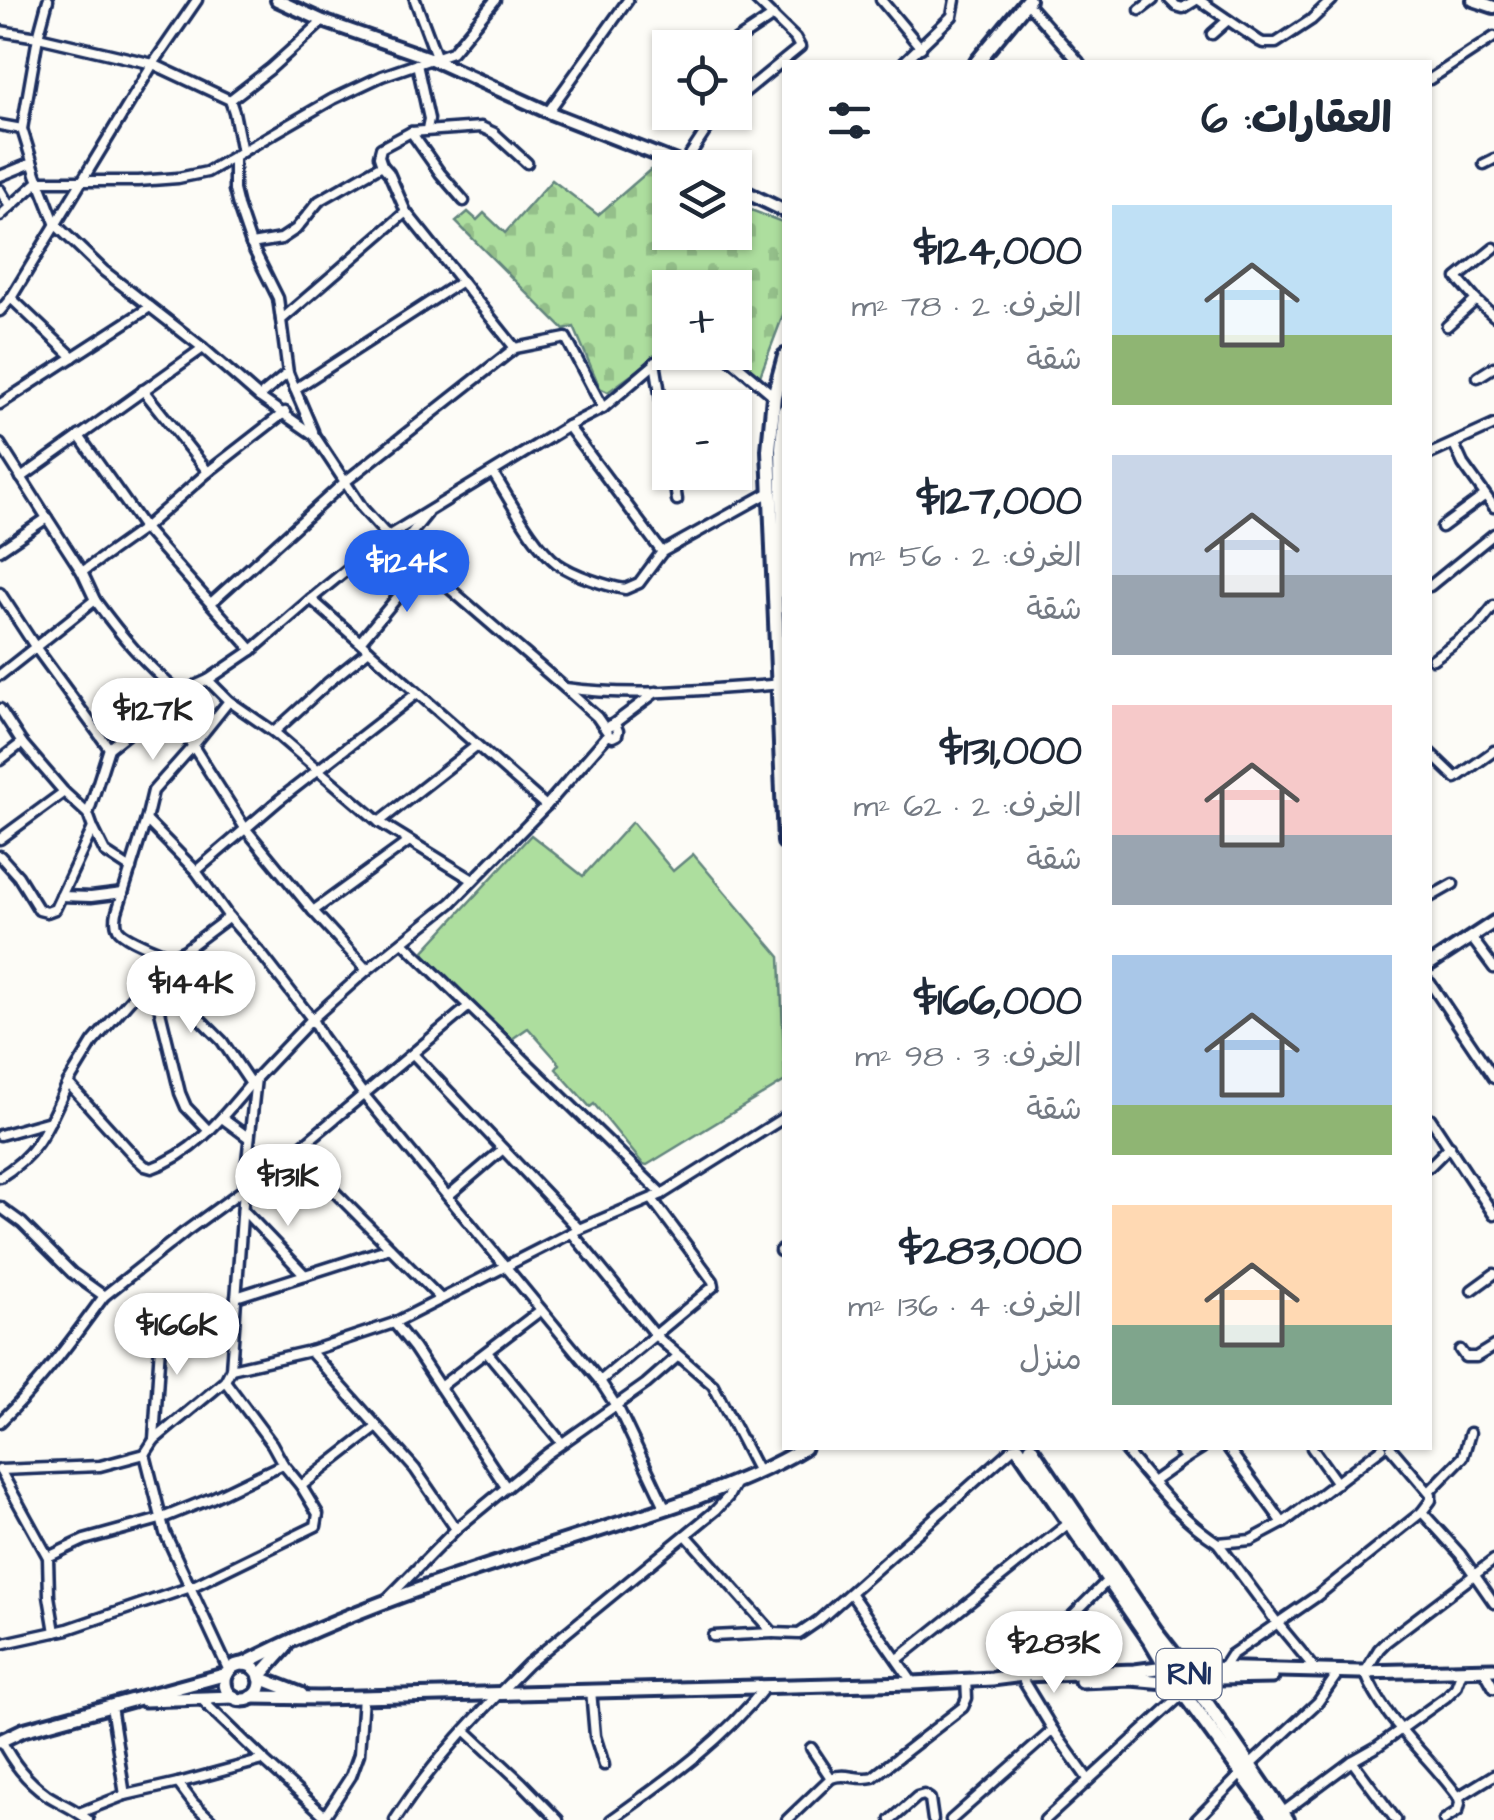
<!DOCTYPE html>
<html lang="ar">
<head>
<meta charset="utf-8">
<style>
  :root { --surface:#fff; --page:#f6f6f7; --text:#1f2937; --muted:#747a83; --accent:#2563eb }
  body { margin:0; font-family:"Architects Daughter","Playpen Sans Arabic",sans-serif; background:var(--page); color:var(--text); direction:rtl; height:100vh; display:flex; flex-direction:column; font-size:38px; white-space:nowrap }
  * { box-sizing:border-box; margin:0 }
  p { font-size:32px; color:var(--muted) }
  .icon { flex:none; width:55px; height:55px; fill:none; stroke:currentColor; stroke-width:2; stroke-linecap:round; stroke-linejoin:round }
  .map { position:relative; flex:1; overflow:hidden; direction:ltr }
  .sheet { position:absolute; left:782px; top:60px; width:650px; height:1390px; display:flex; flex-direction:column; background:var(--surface); border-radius:0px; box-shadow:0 2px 8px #0004; direction:rtl }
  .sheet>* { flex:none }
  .tools { position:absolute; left:652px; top:30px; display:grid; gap:20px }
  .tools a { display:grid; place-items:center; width:100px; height:100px; border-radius:0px; background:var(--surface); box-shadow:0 2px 8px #0004; font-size:50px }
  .price { position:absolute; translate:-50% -85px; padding:0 22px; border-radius:35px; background:#fff; color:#222; font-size:32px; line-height:65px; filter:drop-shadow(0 2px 5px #0008) }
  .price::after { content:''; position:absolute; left:50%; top:60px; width:30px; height:22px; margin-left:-15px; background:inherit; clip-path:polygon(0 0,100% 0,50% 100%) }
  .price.on { background:var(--accent); color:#fff }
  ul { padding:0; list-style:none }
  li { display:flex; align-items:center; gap:30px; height:250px; padding:0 40px }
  li span { display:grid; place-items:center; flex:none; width:280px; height:200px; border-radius:0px; color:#555 }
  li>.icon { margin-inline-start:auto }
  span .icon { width:120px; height:120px; fill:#fffc; stroke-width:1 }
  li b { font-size:42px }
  h2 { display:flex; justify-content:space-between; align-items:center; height:120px; padding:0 40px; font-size:42px }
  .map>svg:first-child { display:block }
  .green { fill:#adde9e; stroke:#64867e; stroke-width:2.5 }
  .cemetery { fill:url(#cemetery-stones); stroke:#64867e; stroke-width:2.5 }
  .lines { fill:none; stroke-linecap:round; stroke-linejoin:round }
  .minor-casing { stroke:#1b2f5e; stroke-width:15 }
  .tertiary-casing { stroke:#1b2f5e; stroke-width:18 }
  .secondary-casing { stroke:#1b2f5e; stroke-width:19 }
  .primary-casing { stroke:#1b2f5e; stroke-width:20 }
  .minor { stroke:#fdfcf7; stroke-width:8 }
  .tertiary { stroke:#fdfcf7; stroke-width:10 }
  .secondary { stroke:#fdfcf7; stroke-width:11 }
  .primary { stroke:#fdfcf7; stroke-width:12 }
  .labels { text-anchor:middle; stroke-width:8; stroke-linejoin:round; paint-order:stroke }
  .shield { fill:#fdfcf7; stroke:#5f6c8c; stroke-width:2.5 }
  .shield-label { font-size:30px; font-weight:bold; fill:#1b2f5e }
</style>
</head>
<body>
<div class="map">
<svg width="1494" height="1820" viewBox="0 0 1494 1820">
  <defs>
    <pattern id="cemetery-stones" width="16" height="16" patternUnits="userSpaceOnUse" patternTransform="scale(2.5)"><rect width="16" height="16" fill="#adde9e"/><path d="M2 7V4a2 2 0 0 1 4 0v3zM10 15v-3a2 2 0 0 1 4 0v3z" fill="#94bf8a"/></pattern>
  </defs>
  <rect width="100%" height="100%" fill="#fdfcf7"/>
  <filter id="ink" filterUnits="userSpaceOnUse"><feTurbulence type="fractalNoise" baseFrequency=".01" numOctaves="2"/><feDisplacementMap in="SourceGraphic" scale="20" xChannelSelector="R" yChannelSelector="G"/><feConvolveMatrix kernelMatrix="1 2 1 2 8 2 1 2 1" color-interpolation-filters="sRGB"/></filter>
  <g filter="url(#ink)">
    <polygon class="green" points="632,822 673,871 693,854 780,957 785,1081 647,1165 643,1164 594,1104 590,1107 556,1069 560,1064 528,1028 512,1039 425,957 424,951 531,835 583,876"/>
    <polygon class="cemetery" points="650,170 670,178 670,232 735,232 735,204 785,223 785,310 760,376 732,353 735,352 735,288 670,288 670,347 608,392 600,388 574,327 564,330 456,222 468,212 477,220 484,213 505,233 552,180 598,215"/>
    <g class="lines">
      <defs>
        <g id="minor">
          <path d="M48,0L38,37L22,129L36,174L56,225L104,271L203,348L259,397L314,435L363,509L383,531L565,688C638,698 712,689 785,684"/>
          <polyline points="415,0 436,56"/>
          <polyline points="881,0 921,48"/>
          <polyline points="1170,0 1176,6 1183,8 1196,0"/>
          <polyline points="1199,0 1259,41 1263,43 1276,43 1311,20 1332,0"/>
          <polyline points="1031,8 1079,62"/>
          <polyline points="1140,10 1153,0"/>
          <polyline points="0,31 38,37 153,64 230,100 234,112 242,152"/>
          <polyline points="1212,34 1228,20"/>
          <polyline points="725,48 773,16"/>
          <polyline points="904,62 952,16 955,0"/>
          <polyline points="417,64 429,119 427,129"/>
          <polyline points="1430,79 1494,37"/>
          <polyline points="230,100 270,69 323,21"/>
          <polyline points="735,100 800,47 795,38 756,0"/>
          <polyline points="548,112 628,0"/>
          <polyline points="0,125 22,129"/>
          <polyline points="234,157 234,190 238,206 251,244 278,298 281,320"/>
          <polyline points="684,164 705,132 722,112"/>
          <polyline points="1484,164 1494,159"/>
          <polyline points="382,165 389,173 406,212"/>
          <polyline points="0,176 32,163"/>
          <polyline points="0,190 10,207"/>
          <polyline points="464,201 440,173 411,132 481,127 494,133 527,163"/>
          <polyline points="0,216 39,181 138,181 178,178 207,172 333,99 382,76 452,52 495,0"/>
          <polyline points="251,244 281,239 296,229 319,201 382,165 379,156 381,148 411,132"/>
          <polyline points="11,298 73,357"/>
          <polyline points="1476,300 1457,278 1494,248"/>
          <polyline points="0,311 11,298 153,64 197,0"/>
          <polyline points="1447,326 1476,300 1494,316"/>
          <polyline points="722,352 774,396"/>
          <polyline points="655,362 670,456"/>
          <polyline points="1478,377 1494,367"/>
          <polyline points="295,389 462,281"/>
          <polyline points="143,390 208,472"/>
          <polyline points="259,397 288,373"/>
          <polyline points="0,404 150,307"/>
          <polyline points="568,426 662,552"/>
          <polyline points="313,431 288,373 281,320 406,212 515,348"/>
          <polyline points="79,436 144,528 208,472 285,412"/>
          <polyline points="0,444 47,518 0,550"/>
          <polyline points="1454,444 1463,464 1494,507"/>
          <polyline points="1430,454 1494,425"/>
          <polyline points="673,472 677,500"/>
          <path d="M493,473C511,501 532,544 558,564C574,575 606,586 625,589L639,583L662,552L770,492"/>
          <polyline points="21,478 203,348"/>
          <polyline points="47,518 82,572 95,600"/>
          <polyline points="1442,527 1484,496"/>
          <polyline points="401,546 427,514"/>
          <path d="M82,572L144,528C179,569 216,609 252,650"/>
          <polyline points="1430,586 1494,534"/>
          <polyline points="0,593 36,648 109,748"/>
          <polyline points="211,603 346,481 515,348 566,338 603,408"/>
          <polyline points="360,642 425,564"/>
          <polyline points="1433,659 1477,627 1494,606"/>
          <path d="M0,675L95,600C122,637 144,663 179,693"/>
          <polyline points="208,680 229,701 274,732 379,822 473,880"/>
          <polyline points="565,688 597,717 606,730"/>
          <polyline points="229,701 193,746 245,828 313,911 367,970"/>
          <polyline points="0,709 22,743"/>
          <polyline points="612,725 656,692"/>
          <polyline points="274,732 329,682 369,650"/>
          <polyline points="1430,753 1456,778 1494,751"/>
          <polyline points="0,760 22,743 64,792 88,814"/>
          <polyline points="546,806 311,599 388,536 568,426 603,408 670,351"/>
          <polyline points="146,820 153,791 193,746 161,706"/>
          <polyline points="379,822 476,746"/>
          <polyline points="93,828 105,852 131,869"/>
          <polyline points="0,839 64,792"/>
          <polyline points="0,856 18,876 39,910 47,912 55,909 93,828 88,814 109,748 179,693 208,680 252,650 311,599"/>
          <polyline points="196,871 279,800 416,694"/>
          <polyline points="61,896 91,897 123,893"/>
          <polyline points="1430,897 1453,884"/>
          <polyline points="313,911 408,842"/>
          <polyline points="1471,937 1494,968"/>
          <polyline points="403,942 662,1194"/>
          <path d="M171,957C160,951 124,939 118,929C115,924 116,917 117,912L146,820L196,871L229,917L263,956L312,1019L321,1036L364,1095L600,1381L620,1412L666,1509"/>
          <polyline points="165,977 160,1011 180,1093 186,1107 209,1131"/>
          <polyline points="165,978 182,1001 222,1041 251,1084"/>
          <polyline points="1430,983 1494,1078"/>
          <polyline points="413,1054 579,1229"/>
          <polyline points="68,1083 93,1042 136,993 171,957 185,950 229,917"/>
          <polyline points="222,1118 249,1138"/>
          <polyline points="1430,1118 1494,1215"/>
          <polyline points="0,1135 50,1121"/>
          <polyline points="295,1152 468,1007"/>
          <polyline points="1430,1166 1450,1146"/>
          <path d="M0,1177C41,1152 48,1124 68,1083L136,1158L145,1166L152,1168C196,1153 225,1114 254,1080"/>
          <polyline points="448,1196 503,1149"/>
          <polyline points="0,1207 22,1223 72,1273 104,1296 185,1232 295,1152 441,1299"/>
          <polyline points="243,1210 305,1275"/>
          <polyline points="572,1233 656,1336 713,1385 758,1472"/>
          <polyline points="780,1251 785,1248"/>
          <polyline points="1472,1290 1494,1274"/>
          <polyline points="236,1297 390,1248"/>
          <polyline points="394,1323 414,1348 506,1487"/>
          <polyline points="1460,1350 1465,1357 1476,1357 1494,1346"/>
          <polyline points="310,1351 415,1469 456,1529"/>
          <polyline points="487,1352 562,1443"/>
          <polyline points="231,1369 310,1351 394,1323 579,1229 662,1194 785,1117"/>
          <polyline points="600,1381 714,1286 713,1281 652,1199"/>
          <polyline points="440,1387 541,1310"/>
          <path d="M0,1422C40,1384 72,1340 104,1296"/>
          <polyline points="154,1440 162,1313"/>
          <path d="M1123,1448C1154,1484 1178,1517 1218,1543"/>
          <polyline points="1228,1448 1283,1523"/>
          <polyline points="1312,1448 1337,1483"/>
          <polyline points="1391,1448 1431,1495 1431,1500 1422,1512 1460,1554 1494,1603"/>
          <polyline points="145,1454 165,1533 229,1671"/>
          <polyline points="1186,1458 1202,1448"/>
          <polyline points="0,1470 100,1466 145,1454 154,1440 225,1381 231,1369 244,1189 256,1078 312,1019 367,970 451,903 546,806 608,735 607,728 611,725 616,726 618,731 617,735 613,737 608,735"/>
          <polyline points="0,1470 48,1557 49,1596 55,1632"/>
          <polyline points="1152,1482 1186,1458 1177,1448"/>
          <polyline points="301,1486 377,1427"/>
          <polyline points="1429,1492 1463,1457 1470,1433"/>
          <polyline points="686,1535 773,1633 713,1636"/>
          <polyline points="48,1557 84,1540 160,1519 212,1498 283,1464"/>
          <polyline points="851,1594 913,1683"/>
          <polyline points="388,1598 456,1529 547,1454 646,1384 678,1356"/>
          <polyline points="773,1633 799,1634 818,1621 1013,1448"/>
          <polyline points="0,1644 68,1629 191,1587 316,1526 318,1514 301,1486 283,1464 272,1444 225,1381"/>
          <polyline points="898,1659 1069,1523"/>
          <polyline points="1222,1669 1231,1655 1317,1596 1422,1512"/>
          <polyline points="1484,1670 1494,1688"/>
          <polyline points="1317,1671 1278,1624 1218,1543 1251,1540 1283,1523 1382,1448"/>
          <polyline points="591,1690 595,1736 604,1765"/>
          <polyline points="201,1699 263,1759"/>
          <polyline points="465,1730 522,1783 558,1820"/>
          <path d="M1,1740C13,1763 26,1780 47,1795C61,1804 76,1809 88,1820"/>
          <polyline points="811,1748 831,1778"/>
          <polyline points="1352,1761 1396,1820"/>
          <polyline points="1088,1779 1053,1730 1024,1682 1023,1675 1025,1668 1036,1652 1109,1579"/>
          <polyline points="178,1783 263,1760 325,1816 351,1776 359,1754 363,1696"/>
          <polyline points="125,1795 178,1783 193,1803 211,1820"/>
          <polyline points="1458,1797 1494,1775"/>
          <polyline points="79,1813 125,1795 111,1706"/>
          <polyline points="1282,1813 1352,1761 1375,1748 1446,1697 1456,1687 1462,1671"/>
          <path d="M395,1820C432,1762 480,1712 528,1664L716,1510L728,1497L735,1484"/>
          <path d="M611,1820C667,1780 722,1742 765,1687"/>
          <path d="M787,1820L831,1778C846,1772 858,1781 873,1777L963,1707L967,1698L966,1680"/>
          <polyline points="891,1820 917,1797 924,1795 930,1799 933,1820"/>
          <polyline points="951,1820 1053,1730"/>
          <polyline points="1045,1820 1185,1692"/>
          <polyline points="1196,1820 1249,1766 1318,1702 1336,1676"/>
          <path d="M1444,1820L1458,1811L1460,1803L1459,1798C1429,1755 1384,1722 1365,1672L1379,1649L1387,1641L1494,1560"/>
        </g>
        <g id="tertiary">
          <polyline points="277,0 323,21 429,58 548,112 691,168"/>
          <polyline points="1473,0 1494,7"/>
          <polyline points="735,187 785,211"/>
          <polyline points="1430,964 1494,922"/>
        </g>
        <g id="secondary">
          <path d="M244,1664C386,1590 543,1551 693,1499C731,1484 770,1469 804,1448"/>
          <circle cx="243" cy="1682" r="18"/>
          <polyline points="260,1676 285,1648"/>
          <polyline points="260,1678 301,1694"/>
          <polyline points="1081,1681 1131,1679 1176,1683 1217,1678 1272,1677"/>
          <polyline points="252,1697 320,1698 913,1683 992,1679 1023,1675 1135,1671 1165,1667 1360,1672 1494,1669"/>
          <polyline points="144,1700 234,1697"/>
          <polyline points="0,1741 23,1730 227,1674"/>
        </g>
        <g id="primary">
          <polyline points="977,62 1028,0"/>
          <polyline points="785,356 774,396 769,450 785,842"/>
          <polyline points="785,410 782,448 785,592"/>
          <polyline points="1018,1448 1151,1641 1176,1683 1276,1820"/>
          <polyline points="1031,1448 1156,1632 1195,1682 1201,1695 1287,1820"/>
        </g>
      </defs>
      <use href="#minor" class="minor-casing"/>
      <use href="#tertiary" class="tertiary-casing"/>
      <use href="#secondary" class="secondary-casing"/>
      <use href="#primary" class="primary-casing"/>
      <use href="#minor" class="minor"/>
      <use href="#tertiary" class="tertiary"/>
      <use href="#secondary" class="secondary"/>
      <use href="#primary" class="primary"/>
    </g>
  </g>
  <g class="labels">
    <rect class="shield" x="1156.5" y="1649" width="65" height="50" rx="8"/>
    <g class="shield-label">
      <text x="1189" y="1684">RN1</text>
    </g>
  </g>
</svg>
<div class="tools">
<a><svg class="icon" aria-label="locate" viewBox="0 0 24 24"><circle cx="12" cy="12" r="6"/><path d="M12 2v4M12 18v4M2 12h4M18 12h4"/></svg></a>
<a><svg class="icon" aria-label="layers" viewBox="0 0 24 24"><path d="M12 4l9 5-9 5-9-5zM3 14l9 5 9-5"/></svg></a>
<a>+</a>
<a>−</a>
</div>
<b class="price on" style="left:407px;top:615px">$124K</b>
<b class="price" style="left:153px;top:763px">$127K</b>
<b class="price" style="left:191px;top:1036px">$144K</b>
<b class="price" style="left:288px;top:1229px">$131K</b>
<b class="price" style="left:177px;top:1378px">$166K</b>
<b class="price" style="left:1054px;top:1696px">$283K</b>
<section class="sheet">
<h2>العقارات: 6<svg class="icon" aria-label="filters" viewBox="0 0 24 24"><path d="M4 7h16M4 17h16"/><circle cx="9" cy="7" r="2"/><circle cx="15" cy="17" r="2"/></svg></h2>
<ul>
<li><span style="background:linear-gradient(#bfe0f5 65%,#8fb573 0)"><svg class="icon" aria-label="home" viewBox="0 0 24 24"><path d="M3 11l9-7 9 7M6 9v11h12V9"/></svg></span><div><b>$124,000</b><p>الغرف: 2 · 78 m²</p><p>شقة</p></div></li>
<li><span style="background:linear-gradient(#c9d6e8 60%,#9aa5b1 0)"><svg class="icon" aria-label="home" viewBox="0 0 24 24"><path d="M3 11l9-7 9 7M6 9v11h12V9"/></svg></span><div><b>$127,000</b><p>الغرف: 2 · 56 m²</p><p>شقة</p></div></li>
<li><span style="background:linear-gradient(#f6c9c9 65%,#9aa5b1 0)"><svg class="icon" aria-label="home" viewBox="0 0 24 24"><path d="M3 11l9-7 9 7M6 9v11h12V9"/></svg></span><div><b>$131,000</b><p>الغرف: 2 · 62 m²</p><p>شقة</p></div></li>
<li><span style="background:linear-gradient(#a9c7e8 75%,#8fb573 0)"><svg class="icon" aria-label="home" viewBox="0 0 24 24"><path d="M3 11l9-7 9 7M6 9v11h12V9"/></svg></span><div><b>$166,000</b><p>الغرف: 3 · 98 m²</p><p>شقة</p></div></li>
<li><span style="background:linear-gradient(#ffd9b3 60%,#7fa58c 0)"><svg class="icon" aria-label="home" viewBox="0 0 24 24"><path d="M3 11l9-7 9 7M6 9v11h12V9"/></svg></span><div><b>$283,000</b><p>الغرف: 4 · 136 m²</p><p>منزل</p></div></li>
</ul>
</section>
</div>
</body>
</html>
